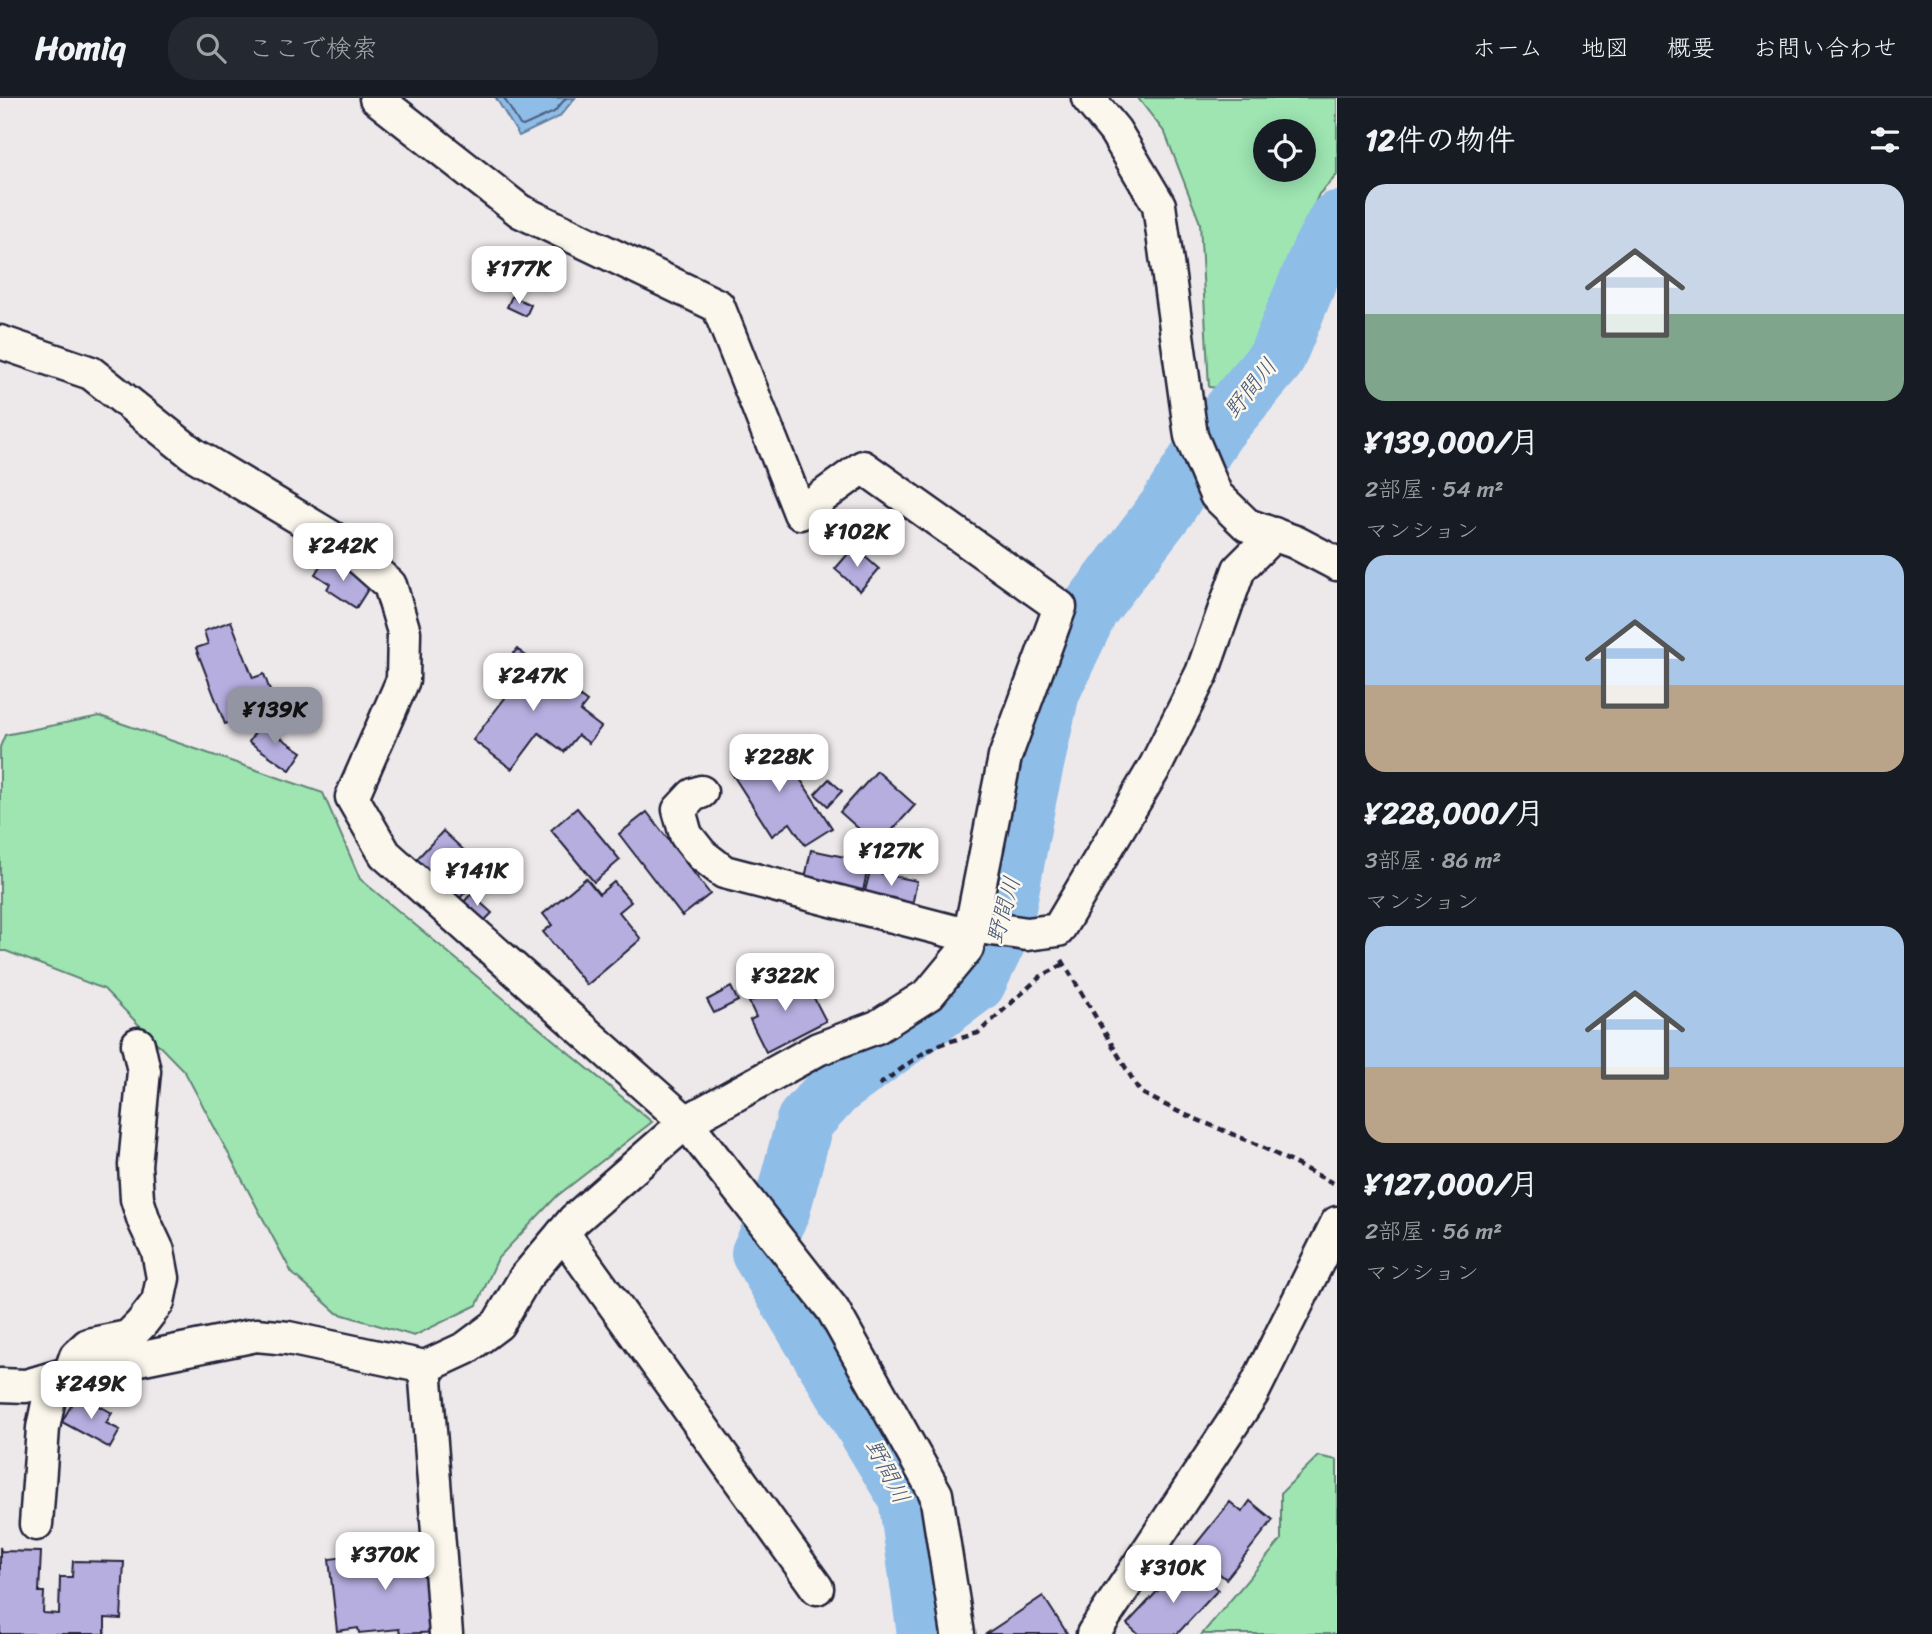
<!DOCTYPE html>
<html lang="ja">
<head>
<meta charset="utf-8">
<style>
  :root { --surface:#171b24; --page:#242831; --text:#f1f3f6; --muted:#9ea1a6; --line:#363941; --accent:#9495a2 }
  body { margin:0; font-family:Sriracha,"Klee One",sans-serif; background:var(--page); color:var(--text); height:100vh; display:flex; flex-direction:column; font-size:26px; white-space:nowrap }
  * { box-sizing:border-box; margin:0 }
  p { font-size:23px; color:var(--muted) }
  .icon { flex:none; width:38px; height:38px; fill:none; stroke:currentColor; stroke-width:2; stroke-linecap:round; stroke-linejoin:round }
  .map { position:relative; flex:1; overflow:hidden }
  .side { display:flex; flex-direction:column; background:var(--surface); width:595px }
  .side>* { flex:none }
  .tools { position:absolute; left:1253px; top:21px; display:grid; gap:14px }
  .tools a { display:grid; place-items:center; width:63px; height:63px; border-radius:50%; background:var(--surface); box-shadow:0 4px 18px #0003; font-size:35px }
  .price { position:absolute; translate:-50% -60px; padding:0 16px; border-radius:14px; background:#fff; color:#222; font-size:23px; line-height:46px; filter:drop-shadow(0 2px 4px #0008) }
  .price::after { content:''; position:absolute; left:50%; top:42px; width:21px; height:16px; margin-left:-10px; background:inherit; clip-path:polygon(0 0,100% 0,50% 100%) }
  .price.current { background:var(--accent); color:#111 }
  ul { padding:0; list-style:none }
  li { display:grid; align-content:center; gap:14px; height:371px; padding:0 28px }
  li span { display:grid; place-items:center; height:217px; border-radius:21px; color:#555 }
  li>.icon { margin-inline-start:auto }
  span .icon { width:126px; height:126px; fill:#fffc; stroke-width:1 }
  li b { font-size:30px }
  h2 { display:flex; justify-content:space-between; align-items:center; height:84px; padding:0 28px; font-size:30px }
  header { display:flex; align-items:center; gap:42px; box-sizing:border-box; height:98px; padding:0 35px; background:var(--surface); border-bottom:2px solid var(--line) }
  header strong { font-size:33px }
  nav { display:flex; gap:38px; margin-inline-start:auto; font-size:24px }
  .search { width:490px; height:63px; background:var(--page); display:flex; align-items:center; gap:18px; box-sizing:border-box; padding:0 24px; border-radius:28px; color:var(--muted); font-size:26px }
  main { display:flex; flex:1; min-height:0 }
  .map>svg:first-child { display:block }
  .green { fill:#9ee5b2; stroke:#608476; stroke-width:2; fill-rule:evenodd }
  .water { fill:#8ebde8; stroke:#637fa3; stroke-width:2 }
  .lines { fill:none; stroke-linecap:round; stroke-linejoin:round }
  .shore { stroke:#4d6080; stroke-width:2 }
  .river { stroke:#8ebde8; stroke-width:58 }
  .building { fill:#b6aedf; stroke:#22223b; stroke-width:2 }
  .minor-casing { stroke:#22223b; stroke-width:37 }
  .path { stroke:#22223b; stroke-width:4.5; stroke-dasharray:7 5; stroke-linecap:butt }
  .minor { stroke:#fbf7ec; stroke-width:32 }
  .labels { text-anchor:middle; stroke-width:5; stroke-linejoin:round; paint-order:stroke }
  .water-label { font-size:23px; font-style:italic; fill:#485878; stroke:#fbf7ec }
</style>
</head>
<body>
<header>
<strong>Homiq</strong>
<div class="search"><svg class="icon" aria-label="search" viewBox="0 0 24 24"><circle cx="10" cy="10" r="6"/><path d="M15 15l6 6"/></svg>ここで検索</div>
<nav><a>ホーム</a><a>地図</a><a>概要</a><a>お問い合わせ</a></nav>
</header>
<main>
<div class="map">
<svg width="1337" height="1536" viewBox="0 0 1337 1536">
  <rect width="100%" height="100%" fill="#ede8e9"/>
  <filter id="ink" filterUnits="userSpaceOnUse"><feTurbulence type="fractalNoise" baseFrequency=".0143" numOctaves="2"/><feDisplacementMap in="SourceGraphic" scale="14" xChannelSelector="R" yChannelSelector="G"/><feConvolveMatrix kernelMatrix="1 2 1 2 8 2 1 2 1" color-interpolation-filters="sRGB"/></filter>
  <g filter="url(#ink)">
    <g class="green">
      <path d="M1138,0H1337V77L1319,96L1256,242L1227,291L1209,289L1200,125L1165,35ZM1304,33V72H1265V33Z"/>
      <polygon points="100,618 323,695 360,781 652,1024 557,1098 498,1160 477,1207 414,1238 337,1215 292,1175 185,974 104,891 6,853 0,853 0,649 5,637"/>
      <polygon points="1318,1358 1337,1362 1337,1536 1202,1536 1281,1442 1281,1395"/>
    </g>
    <polygon class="water" points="496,0 575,0 559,19 519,38"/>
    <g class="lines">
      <polyline class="shore" points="504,0 520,27 523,28 554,14 566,0"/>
      <polyline class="river" points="926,1536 907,1399 760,1155 781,1113 805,1023 835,990 977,885 1003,831 1028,698 1051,594 1090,511 1167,410 1216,332 1276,261 1320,154 1337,122"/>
    </g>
    <g class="building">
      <polygon points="512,198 531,207 526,218 507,209"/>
      <polygon points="854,449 879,471 860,493 835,471"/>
      <polygon points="326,459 370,488 356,510 327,491 330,486 315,476"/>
      <polygon points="231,523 253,580 264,576 275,607 225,626 196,550 208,546 204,533"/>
      <polygon points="517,551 587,604 580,613 601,629 589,645 578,637 564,654 539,635 512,671 473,642 511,592 495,580"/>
      <polygon points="260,626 302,654 290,672 249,644"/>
      <polygon points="761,645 769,657 780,650 832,730 805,747 790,725 772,738 731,674 741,668 736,661"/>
      <polygon points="877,673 915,707 878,748 840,714"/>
      <polygon points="829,681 842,693 828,708 815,696"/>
      <polygon points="577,710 620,762 594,784 551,732"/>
      <polygon points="647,714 710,796 682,818 619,736"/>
      <polygon points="443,733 468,756 459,766 476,783 457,803 414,764"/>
      <polygon points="811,752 869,764 862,798 804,785"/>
      <polygon points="870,773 917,783 912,808 864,797"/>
      <polygon points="586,780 599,796 614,784 631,804 619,814 641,841 587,887 543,834 552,827 543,816"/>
      <polygon points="471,796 492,815 483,824 463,805"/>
      <polygon points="802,877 826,923 766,954 750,922 756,919 749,904"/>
      <polygon points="731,889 738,903 714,915 707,902"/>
      <polygon points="77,1296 112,1315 106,1325 120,1332 110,1350 62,1324"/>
      <polygon points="1250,1403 1273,1422 1226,1481 1191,1452 1230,1404 1242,1414"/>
      <polygon points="0,1449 1,1453 41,1454 39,1494 44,1494 43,1515 59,1516 60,1479 72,1479 73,1463 124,1464 121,1521 105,1520 105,1536 0,1536"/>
      <polygon points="429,1449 439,1534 400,1536 399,1531 359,1535 358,1530 337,1533 329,1461"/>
      <polygon points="1176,1473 1187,1484 1197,1473 1218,1492 1177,1536 1138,1536 1127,1526"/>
      <polygon points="1043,1498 1067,1535 1066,1536 986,1536"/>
    </g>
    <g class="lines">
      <defs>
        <g id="minor">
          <polyline points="1088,0 1115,33 1159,107 1191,338 1216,397 1247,427 1295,444 1337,466"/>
          <polyline points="0,244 91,275 193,356 346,448 390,487 404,534 403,582 352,699 385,756 686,1024 833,1212 936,1396 958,1536"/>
          <polyline points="701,694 693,697 679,712 686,737 702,757 724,774 970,838"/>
          <polyline points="971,828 1027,836 1058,832 1156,667 1202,575 1239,471 1274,436"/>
          <polyline points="563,1135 817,1490"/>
          <polyline points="425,1269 446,1536"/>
          <polyline points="70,1275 76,1258 88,1247 128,1239 141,1226 158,1204 163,1180 158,1153 144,1123 137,1101 135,1067 144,973 138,946"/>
          <polyline points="0,1287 26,1288 70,1275 256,1237 288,1240 425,1269 466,1250 498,1226 525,1180 574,1122 686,1024 818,951 877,929 929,896 967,850 1005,659 1060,509 863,369 800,415 718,208 520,113 376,0"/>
          <polyline points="36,1426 43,1330 53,1281"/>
          <polyline points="1093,1536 1252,1296 1337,1125"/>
        </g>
      </defs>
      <use href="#minor" class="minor-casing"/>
      <g class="path">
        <polyline points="1062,862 1140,994 1181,1015 1254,1045 1337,1087"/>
        <polyline points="879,987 922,956 941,946 978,935 1040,879 1064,866"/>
      </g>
      <use href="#minor" class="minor"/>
    </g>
  </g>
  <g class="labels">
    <g class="water-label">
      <text transform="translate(1250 290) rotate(-51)" y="8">野間川</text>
      <text transform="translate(1003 812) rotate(-74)" y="8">野間川</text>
      <text transform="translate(888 1373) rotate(63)" y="8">野間川</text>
    </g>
  </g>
</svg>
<div class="tools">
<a><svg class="icon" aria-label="locate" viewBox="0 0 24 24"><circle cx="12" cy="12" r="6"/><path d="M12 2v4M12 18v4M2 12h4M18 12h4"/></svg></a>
</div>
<b class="price" style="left:519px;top:208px">¥177K</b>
<b class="price" style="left:857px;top:471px">¥102K</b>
<b class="price" style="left:343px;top:485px">¥242K</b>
<b class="price" style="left:533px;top:615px">¥247K</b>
<b class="price current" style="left:275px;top:649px">¥139K</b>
<b class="price" style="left:779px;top:696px">¥228K</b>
<b class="price" style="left:891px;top:790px">¥127K</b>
<b class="price" style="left:477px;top:810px">¥141K</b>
<b class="price" style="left:785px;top:915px">¥322K</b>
<b class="price" style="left:91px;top:1323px">¥249K</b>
<b class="price" style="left:385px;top:1494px">¥370K</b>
<b class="price" style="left:1173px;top:1507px">¥310K</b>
</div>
<section class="side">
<h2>12件の物件<svg class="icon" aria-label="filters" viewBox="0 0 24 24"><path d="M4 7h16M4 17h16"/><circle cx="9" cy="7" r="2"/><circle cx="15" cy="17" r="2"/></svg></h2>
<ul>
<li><span style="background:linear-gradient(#c9d6e8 60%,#7fa58c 0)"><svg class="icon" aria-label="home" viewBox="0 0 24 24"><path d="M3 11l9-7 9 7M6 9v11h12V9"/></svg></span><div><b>¥139,000/月</b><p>2部屋 · 54 m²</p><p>マンション</p></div></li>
<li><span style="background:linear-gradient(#a9c7e8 60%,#b9a48a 0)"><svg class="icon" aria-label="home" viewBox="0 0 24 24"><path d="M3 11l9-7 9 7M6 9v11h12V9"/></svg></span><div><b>¥228,000/月</b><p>3部屋 · 86 m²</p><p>マンション</p></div></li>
<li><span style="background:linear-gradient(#a9c7e8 65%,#b9a48a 0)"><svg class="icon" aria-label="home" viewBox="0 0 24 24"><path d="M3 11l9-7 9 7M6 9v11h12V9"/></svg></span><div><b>¥127,000/月</b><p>2部屋 · 56 m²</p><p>マンション</p></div></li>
</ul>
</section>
</main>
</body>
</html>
